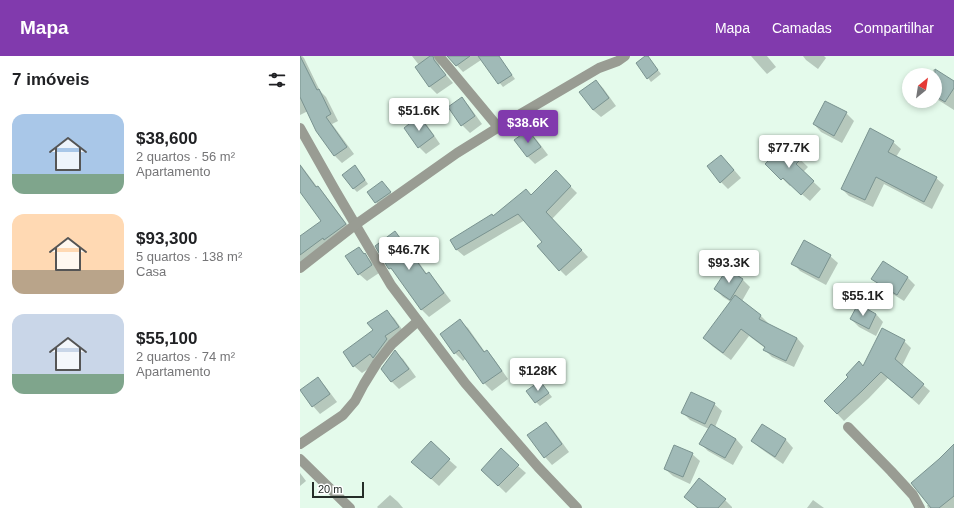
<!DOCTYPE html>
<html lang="pt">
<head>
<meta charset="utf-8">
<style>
  :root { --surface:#fff; --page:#f6f6f6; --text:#202124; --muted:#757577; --accent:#813aad }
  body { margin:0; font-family:Arial,sans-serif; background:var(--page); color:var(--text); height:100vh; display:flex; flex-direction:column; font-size:15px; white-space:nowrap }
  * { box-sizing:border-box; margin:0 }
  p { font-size:13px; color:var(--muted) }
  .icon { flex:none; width:22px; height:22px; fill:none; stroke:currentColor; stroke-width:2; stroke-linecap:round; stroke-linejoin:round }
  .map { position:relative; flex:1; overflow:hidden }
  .drawer { display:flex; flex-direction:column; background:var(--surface); width:300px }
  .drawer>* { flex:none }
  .needle { width:26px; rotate:30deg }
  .controls { position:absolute; left:602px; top:12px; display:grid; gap:8px }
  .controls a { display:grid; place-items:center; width:40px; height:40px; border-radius:50%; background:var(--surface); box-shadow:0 2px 6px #0003; font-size:20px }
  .scale { position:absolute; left:12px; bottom:10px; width:52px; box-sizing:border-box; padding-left:4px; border:2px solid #252d28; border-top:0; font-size:11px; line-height:14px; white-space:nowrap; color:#252d28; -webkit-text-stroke:3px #fff; paint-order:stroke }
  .price { position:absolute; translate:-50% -34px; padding:0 9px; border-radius:4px; background:#fff; color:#222; font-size:13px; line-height:26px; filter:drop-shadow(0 1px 2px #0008) }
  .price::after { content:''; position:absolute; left:50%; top:24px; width:12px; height:9px; margin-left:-6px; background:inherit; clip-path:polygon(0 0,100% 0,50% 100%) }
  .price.active { background:var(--accent); color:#fff }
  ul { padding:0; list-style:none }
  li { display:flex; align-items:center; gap:12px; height:100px; padding:0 12px }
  li span { display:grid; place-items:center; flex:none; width:112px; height:80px; border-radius:12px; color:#555 }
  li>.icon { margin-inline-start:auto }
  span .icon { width:48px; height:48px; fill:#fffc; stroke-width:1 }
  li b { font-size:17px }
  h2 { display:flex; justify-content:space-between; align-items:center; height:48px; padding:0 12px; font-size:17px }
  header { display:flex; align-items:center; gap:24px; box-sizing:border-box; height:56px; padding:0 20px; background:var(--accent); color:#fff }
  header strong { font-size:19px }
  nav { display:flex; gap:22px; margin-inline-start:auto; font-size:14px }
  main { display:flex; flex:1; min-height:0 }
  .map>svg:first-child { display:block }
  .shadow { fill:#0003 }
  .building { fill:#a0bab7; stroke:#7a9390 }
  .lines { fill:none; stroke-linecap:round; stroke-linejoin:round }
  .street { stroke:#999c93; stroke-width:10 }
</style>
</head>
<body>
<header>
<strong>Mapa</strong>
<nav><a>Mapa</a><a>Camadas</a><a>Compartilhar</a></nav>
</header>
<main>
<section class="drawer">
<h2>7 imóveis<svg class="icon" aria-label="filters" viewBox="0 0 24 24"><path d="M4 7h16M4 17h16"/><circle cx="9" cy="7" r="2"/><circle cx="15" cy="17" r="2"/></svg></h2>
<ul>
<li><span style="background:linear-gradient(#a9c7e8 75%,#7fa58c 0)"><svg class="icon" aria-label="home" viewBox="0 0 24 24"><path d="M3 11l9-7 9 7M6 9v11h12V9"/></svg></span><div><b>$38,600</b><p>2 quartos · 56 m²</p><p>Apartamento</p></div></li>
<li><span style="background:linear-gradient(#ffd9b3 70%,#b9a48a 0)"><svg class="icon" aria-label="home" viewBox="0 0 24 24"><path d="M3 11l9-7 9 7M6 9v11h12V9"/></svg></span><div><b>$93,300</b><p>5 quartos · 138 m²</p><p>Casa</p></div></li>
<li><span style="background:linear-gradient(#c9d6e8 75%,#7fa58c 0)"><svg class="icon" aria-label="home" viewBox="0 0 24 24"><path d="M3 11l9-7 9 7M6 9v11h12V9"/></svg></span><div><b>$55,100</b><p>2 quartos · 74 m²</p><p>Apartamento</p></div></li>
</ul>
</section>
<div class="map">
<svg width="654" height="452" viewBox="0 0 654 452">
  <rect width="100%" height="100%" fill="#e4faeb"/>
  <g class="shadow">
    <polygon points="0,0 2,0 4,2 20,35 26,41 38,65 32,68 54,98 42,107 35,100 17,75 8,55 0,59"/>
    <polygon points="112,0 179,0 181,4 163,16 150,2 146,0 142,2 139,5 140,12 153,27 137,38 130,31 116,11 119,9"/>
    <polygon points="451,0 467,0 476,11 467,18"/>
    <polygon points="503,0 524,0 526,2 518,13 506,4"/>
    <polygon points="350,4 361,18 351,26 348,22"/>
    <polygon points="205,9 215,23 203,31 189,14"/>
    <polygon points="634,13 654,26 654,54 635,42 635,19 630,19"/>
    <polygon points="296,25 303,32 316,50 301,61 293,54 281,36"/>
    <polygon points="162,43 169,50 182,68 170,77 162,69"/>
    <polygon points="546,57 554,65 542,87 521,76 514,68"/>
    <polygon points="119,62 127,69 140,88 126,98 119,91"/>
    <polygon points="228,75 236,83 248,99 235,108 228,101 216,84"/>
    <polygon points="593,86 601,93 596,101 636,122 644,129 632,153 584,128 573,151 549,140 542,133"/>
    <polygon points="485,89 508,111 503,116 521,133 510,145 491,129 490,130 467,108"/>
    <polygon points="428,107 441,122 428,133 421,126"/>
    <polygon points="0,108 18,132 25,139 52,175 0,213 0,182 22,166 0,135"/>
    <polygon points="58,114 68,128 57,136 53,132"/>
    <polygon points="256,116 277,137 252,163 288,201 266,220 260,214 243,186 225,164 164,200 157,194 151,184 232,140"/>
    <polygon points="86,130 93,140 79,150 76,146"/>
    <polygon points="95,177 103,184 127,218 129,217 136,225 151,245 129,261 121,253 98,220 90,212"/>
    <polygon points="59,192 72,206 79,217 67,225 59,218"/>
    <polygon points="530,200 538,207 526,229 500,215 493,207"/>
    <polygon points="428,214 443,224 450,231 442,245 461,260 468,267 468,268 497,282 504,290 494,311 472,301 465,294 465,292 449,280 431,304 412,290 404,282 431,246 423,241 415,233"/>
    <polygon points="607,221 615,229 604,245 580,230 573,223"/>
    <polygon points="86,255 94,262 106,279 78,306 62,317 54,310 74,275"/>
    <polygon points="576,258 583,266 576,280 559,271 551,263"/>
    <polygon points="160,265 168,272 185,296 187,295 194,303 208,323 192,335 184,327 166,302 163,305 155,297"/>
    <polygon points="604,285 611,292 602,310 630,335 619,349 588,322 569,342 544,365 525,345"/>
    <polygon points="95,296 103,303 116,321 99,333 91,325"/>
    <polygon points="18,323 25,330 37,346 20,358 13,350"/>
    <polygon points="243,330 252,341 240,350 236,346"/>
    <polygon points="414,348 422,355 415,371 436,383 443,391 433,409 408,395 401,388 409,373 390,364 382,356"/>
    <polygon points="246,367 253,374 269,396 252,409 245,401"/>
    <polygon points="462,369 486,384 493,392 483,408 460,392 452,385"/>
    <polygon points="654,390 654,452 628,452 627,449 629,449"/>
    <polygon points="392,398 400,405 390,428 373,420 365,413"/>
    <polygon points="149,404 157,411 139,430 120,413"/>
    <polygon points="218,410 226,417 206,437 182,414"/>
    <polygon points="0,417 6,425 0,430"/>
    <polygon points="90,439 98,446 103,452 78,452 77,451"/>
    <polygon points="386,441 425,444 432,451 432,452 397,452"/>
    <polygon points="513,444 524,452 507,452"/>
  </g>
  <g class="building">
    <polygon points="0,0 17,34 19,33 31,58 26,61 47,91 34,100 16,75 0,41"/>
    <polygon points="130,0 133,0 134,4 146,19 129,31 115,11"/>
    <polygon points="147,0 170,0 156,10"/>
    <polygon points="178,0 199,0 212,19 198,28"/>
    <polygon points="345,0 348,0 358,14 347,23 336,7"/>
    <polygon points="635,13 654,25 654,32 645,46 635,40"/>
    <polygon points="296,24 309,42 293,54 279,36"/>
    <polygon points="162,41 175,60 161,70 148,51"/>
    <polygon points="525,45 547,56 534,80 513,68"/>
    <polygon points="119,60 134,80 118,92 104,72"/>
    <polygon points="570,72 594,85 588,96 637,121 624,146 576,121 565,144 541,133"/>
    <polygon points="228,74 241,91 227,101 214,84"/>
    <polygon points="485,87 501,103 496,108 514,125 501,139 483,122 481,124 465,108"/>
    <polygon points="421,99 434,114 420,127 407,110"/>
    <polygon points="0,109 16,131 18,130 46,168 24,184 23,182 0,199 0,180 21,165 0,136"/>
    <polygon points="55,109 65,124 53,133 42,119"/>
    <polygon points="256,114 271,130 246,156 282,194 259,215 237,190 242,186 218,158 156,194 150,184 192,158 193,160 226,133 231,139"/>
    <polygon points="82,125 91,136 75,147 67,136"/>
    <polygon points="95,175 126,218 129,216 144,237 121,254 91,212 89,213 88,212 75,190"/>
    <polygon points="504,184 531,199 519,222 491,208"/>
    <polygon points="59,191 64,198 65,197 72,209 58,219 45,200"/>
    <polygon points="583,205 608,221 597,239 571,223"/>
    <polygon points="427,213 443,223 430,244 414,233"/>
    <polygon points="435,239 461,259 459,263 497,282 486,305 463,294 465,291 441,273 423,297 403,282"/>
    <polygon points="558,248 576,258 569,273 550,263"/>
    <polygon points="87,254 99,271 85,280 87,283 73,302 70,298 53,311 43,296 73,274 67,267"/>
    <polygon points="160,263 184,296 187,294 202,315 183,328 159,294 154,298 140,278"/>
    <polygon points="582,272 605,284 595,303 624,328 612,342 581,316 562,335 537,358 524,345 548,321 546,319 559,305 563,310"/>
    <polygon points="95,294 109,313 91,326 81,313"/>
    <polygon points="18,321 30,338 12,351 0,334"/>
    <polygon points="240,325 249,337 235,347 226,335"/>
    <polygon points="391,336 415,347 405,368 381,357"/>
    <polygon points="246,366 262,388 244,402 227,379"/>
    <polygon points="411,368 436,383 425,402 399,388"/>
    <polygon points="462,368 486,383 475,401 451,385"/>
    <polygon points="131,385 150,403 131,423 111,406"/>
    <polygon points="654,388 654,440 639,452 631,452 611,427 639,403"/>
    <polygon points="374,389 393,397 383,421 364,413"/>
    <polygon points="201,392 219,409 198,430 181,414"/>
    <polygon points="399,422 426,443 418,452 398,452 384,441"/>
  </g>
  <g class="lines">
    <g class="street">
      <polyline points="139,0 198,71"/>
      <polyline points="0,72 35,134 91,229 165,327 238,411 277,452"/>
      <polyline points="0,212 55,169 157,97 207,66 299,12 318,5 325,0"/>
      <polyline points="548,371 591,415 613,439 620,452"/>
      <polyline points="0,388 43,359 55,345 64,328 77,307 92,288 118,265"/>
      <polyline points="0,403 50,452"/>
    </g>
  </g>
</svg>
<div class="controls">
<a><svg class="needle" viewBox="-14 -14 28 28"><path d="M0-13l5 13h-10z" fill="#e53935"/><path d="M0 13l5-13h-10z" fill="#757577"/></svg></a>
</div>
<div class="scale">20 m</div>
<b class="price" style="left:119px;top:76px">$51.6K</b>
<b class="price active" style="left:228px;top:88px">$38.6K</b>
<b class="price" style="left:489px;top:113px">$77.7K</b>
<b class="price" style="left:109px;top:215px">$46.7K</b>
<b class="price" style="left:429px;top:228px">$93.3K</b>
<b class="price" style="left:563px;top:261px">$55.1K</b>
<b class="price" style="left:238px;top:336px">$128K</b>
</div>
</main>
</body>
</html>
